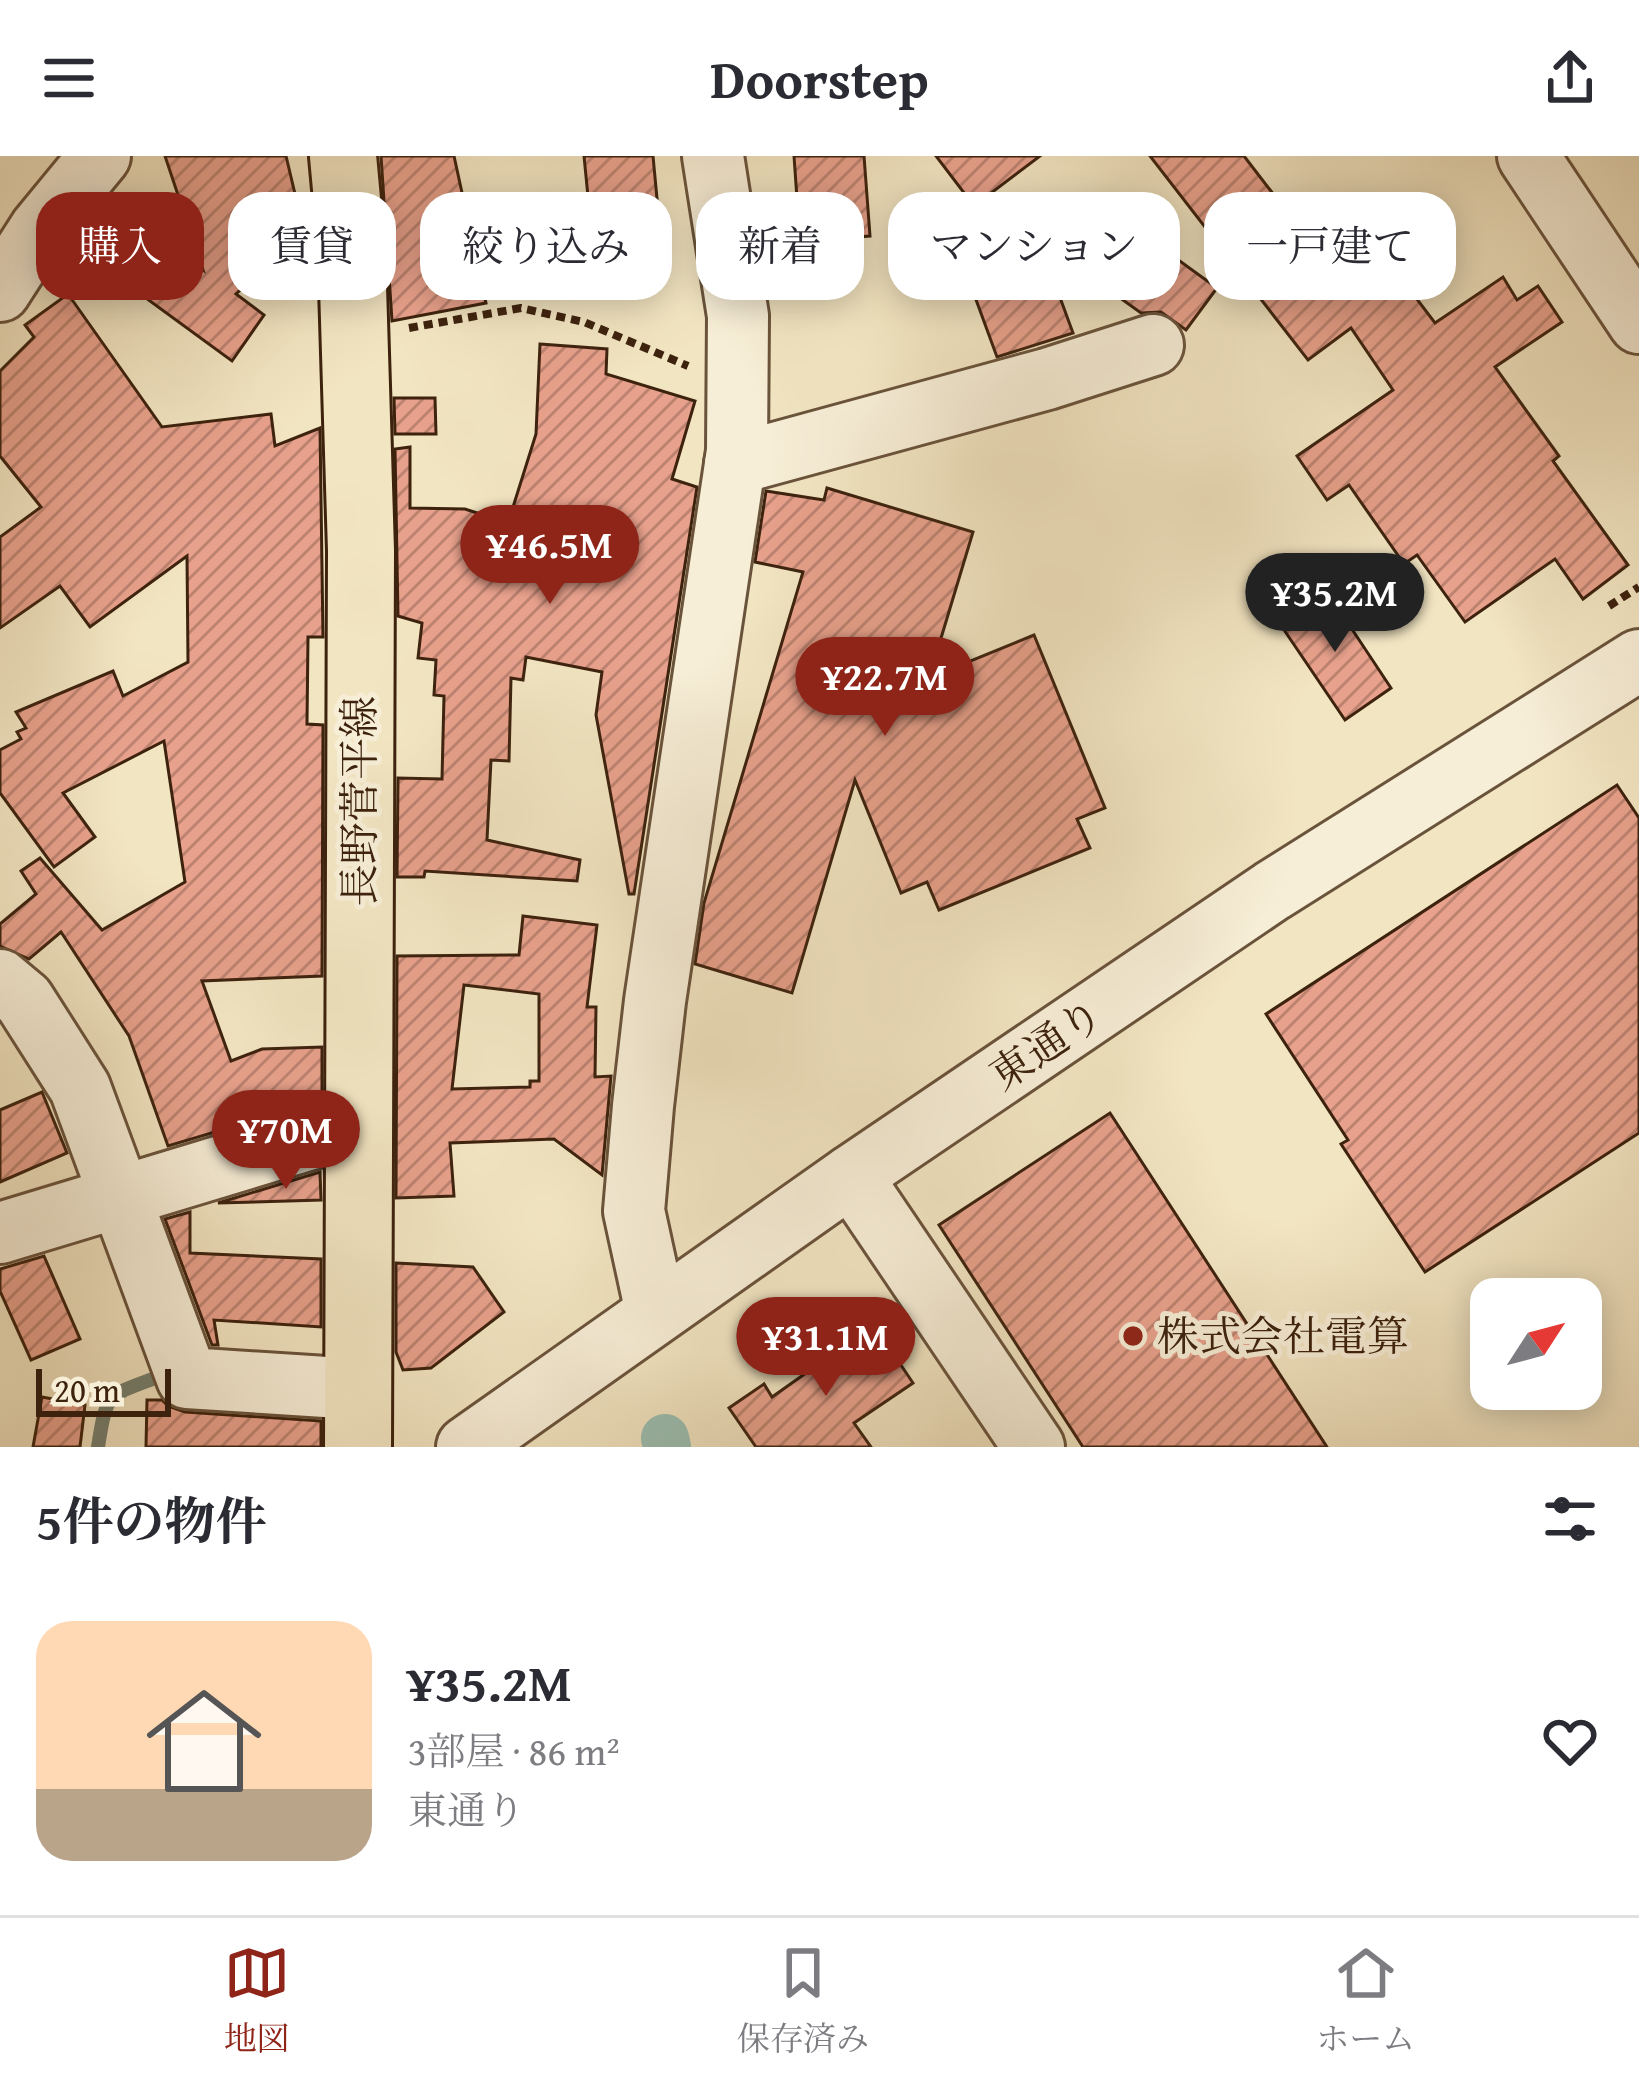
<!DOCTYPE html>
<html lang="ja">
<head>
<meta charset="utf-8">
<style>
  :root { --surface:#fff; --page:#f7f7f7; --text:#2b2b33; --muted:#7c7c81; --line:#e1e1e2; --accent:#8f2418 }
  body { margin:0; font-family:"Gentium Book Plus","Noto Serif JP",serif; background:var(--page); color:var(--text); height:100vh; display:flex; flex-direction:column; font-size:45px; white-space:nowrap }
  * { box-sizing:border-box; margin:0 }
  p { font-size:39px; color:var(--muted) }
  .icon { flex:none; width:66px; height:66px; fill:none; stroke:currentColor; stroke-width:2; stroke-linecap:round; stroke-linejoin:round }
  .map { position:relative; height:1291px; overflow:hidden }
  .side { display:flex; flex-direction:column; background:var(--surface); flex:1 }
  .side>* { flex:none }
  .guide { position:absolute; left:36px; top:36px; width:1569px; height:108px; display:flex; gap:24px }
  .needle { width:78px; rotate:54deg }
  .buttons { position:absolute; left:1470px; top:1122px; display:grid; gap:24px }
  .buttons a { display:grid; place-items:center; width:132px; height:132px; border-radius:24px; background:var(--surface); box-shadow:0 6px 30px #0003; font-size:60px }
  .scale { position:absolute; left:36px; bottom:30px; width:135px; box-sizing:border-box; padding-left:12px; border:6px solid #3d220e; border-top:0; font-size:33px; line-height:42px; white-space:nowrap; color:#3d220e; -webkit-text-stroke:9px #f7eed7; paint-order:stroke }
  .price { position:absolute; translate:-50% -102px; padding:0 27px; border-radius:42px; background:var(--accent); color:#fff; font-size:39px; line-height:78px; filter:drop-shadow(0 3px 6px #0008) }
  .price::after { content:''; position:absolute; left:50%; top:72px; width:36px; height:27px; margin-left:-18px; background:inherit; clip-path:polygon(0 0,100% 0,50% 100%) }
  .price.on { background:#222; color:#fff }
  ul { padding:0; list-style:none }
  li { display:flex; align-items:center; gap:36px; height:300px; padding:0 36px }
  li+li { border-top:3px solid var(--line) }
  li span { display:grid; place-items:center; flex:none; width:336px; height:240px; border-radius:36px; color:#555 }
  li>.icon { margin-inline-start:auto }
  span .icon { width:144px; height:144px; fill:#fffc; stroke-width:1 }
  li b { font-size:51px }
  h2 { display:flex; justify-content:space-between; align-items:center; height:144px; padding:0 36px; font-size:51px }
  .tag { padding:0 42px; border-radius:36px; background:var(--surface); box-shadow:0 6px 30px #0003; font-size:42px; line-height:108px }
  .tag.on { background:var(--accent); color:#fff }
  header { display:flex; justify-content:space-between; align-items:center; height:156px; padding:0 36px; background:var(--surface); font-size:54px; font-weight:700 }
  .menu { display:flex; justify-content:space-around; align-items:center; height:168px; border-top:3px solid var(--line); background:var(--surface); font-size:33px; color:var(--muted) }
  .menu a { display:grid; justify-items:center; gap:6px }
  .menu .on { color:var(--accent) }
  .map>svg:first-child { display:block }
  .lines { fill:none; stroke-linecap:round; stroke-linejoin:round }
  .stream { stroke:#758070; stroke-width:14 }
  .canal { stroke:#9bbfb2; stroke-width:48 }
  .building { fill:url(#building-hatch); stroke:#3d220e; stroke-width:3; fill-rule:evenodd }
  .minor-casing { stroke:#6a533b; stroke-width:66 }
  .major-casing { stroke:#3d220e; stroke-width:72 }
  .path { stroke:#3d220e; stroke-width:8; stroke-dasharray:9 6; stroke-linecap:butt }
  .minor { stroke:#f7eed7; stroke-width:60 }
  .major { stroke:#f2e5c2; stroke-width:66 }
  .poi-dot { fill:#8f2418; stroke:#f7eed7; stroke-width:4.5 }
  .labels { text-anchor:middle; stroke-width:10; stroke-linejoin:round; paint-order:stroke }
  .street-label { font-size:42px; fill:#3d220e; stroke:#f7eed7 }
  .poi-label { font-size:42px; fill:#3d220e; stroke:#f7eed7; text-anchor:start }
</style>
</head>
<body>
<header><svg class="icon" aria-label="menu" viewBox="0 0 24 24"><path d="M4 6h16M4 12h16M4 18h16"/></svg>Doorstep<svg class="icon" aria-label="share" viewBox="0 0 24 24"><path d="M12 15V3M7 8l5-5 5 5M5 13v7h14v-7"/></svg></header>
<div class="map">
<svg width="1639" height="1291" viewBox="0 0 1639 1291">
  <defs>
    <pattern id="building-hatch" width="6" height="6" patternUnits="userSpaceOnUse" patternTransform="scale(3)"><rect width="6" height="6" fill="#e8a18c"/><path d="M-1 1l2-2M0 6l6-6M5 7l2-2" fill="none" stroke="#bd8371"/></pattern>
  </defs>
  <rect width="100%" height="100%" fill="#f2e5c2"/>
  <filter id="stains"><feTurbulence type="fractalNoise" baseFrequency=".00167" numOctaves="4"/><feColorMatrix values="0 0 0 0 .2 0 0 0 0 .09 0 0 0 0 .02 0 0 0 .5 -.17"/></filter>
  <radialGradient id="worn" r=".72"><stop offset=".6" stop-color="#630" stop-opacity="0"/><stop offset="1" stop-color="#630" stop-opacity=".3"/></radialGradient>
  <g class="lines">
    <path class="stream" d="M98,1291C107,1233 108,1241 160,1220L163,1211"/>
    <polyline class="canal" points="665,1282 667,1291"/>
  </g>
  <g class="building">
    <polygon points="165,0 286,0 304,76 236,138 264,159 232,205 72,88 109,43 203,114"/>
    <polygon points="381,0 454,0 486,147 392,165"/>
    <polygon points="584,0 653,0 659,64 591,71"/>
    <polygon points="794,0 864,0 870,80 800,85"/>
    <polygon points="936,0 1040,0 974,50"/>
    <polygon points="1150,0 1244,0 1317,95 1357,64 1435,167 1503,121 1517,144 1538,130 1562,166 1495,211 1559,300 1553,305 1628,409 1583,443 1555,403 1465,466 1417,399 1404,408 1349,329 1327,344 1297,300 1393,234 1351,172 1308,204"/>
    <polygon points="1104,50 1217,132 1186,174 1161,156 1141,157 1066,103"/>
    <polygon points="1039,84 1073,177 997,201 964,111"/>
    <polygon points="68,138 162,271 271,258 275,290 320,272 323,481 308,481 307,568 323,569 322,820 202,825 231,905 262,893 322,891 322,944 168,990 129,880 61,776 29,803 0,790 0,768 36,738 21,715 40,702 102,774 185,726 164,585 63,637 95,681 54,711 0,637 0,594 21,583 17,576 26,572 16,556 113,515 123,540 188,506 187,400 90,471 60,430 0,472 0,381 41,351 0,300 0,215 34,181 25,169"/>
    <polygon points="540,188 607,193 606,218 695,245 672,323 697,331 634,738 629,738 596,559 602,516 526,501 523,524 511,522 509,605 491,604 487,684 580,704 577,725 425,715 424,721 397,721 398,622 442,623 444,540 434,539 436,504 418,502 422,467 398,460 395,293 410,291 410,352 465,353 508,367 536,278"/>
    <polygon points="394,242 435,242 436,278 395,278"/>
    <polygon points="827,332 973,376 929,522 1034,479 1105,652 1077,663 1090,692 939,754 927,726 901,737 855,624 792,837 695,808 704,747 803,416 755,406 766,335 824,344"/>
    <polygon points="1326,434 1391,532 1345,564 1278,465"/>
    <polygon points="1617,629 1639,662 1639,977 1425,1116 1341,988 1348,984 1266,858"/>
    <path d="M523,760L597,769L587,851H596L595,921L611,920L602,1019L554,983L450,987L454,1040L396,1042L397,800L519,799ZM464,829L539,838V925H530V931L452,933Z"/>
    <polygon points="42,936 67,997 0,1026 0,954"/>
    <polygon points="1110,957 1327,1291 1083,1291 939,1069"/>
    <polygon points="320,1016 321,1044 218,1047"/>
    <polygon points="190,1056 190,1097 321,1103 321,1171 214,1164 218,1189 212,1189 165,1063"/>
    <polygon points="44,1100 80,1183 31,1204 0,1135 0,1113"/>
    <polygon points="396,1107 473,1111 504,1156 431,1212 403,1214 396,1196"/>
    <polygon points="874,1169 913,1227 854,1267 871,1291 756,1291 729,1252 764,1228 772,1241"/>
    <polygon points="42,1241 85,1249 80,1291 33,1291"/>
    <polygon points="147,1244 162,1244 168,1250 185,1256 321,1265 321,1291 146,1291"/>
  </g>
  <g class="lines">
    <defs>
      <g id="minor">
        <polyline points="1528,0 1639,167"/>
        <polyline points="0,135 40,73 100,0"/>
        <polyline points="735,308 1047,223 1153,189"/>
        <polyline points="0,824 24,844 80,932 187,1222 357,1233"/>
        <polyline points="851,1020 1034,1291"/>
        <polyline points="0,1077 357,969"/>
        <polyline points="656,1156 634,1055 643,950 655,845 737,295 738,160 713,0"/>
        <polyline points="467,1291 851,1020 1272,735 1639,504"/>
      </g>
      <polyline id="major" points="343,0 352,98 361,395 358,1291"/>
    </defs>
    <use href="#minor" class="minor-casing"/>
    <use href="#major" class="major-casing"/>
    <g class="path">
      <polyline points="409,172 521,152 584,166 688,210"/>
      <polyline points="1609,450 1639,431"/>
    </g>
    <use href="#minor" class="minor"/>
    <use href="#major" class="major"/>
  </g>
  <circle class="poi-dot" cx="1133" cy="1180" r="12"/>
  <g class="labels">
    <g class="street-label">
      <text transform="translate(359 645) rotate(-90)" y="15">長野菅平線</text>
      <text transform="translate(1046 888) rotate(-34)" y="15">東通り</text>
    </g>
    <g class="poi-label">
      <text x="1157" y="1195">株式会社電算</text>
    </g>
  </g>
  <rect width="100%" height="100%" filter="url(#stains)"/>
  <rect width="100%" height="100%" fill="url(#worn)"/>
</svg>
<div class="buttons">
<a><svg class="needle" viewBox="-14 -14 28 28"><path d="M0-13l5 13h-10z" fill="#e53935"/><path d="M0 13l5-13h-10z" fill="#7c7c81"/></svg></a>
</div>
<div class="scale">20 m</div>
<b class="price" style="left:550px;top:451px">¥46.5M</b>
<b class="price on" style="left:1335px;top:499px">¥35.2M</b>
<b class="price" style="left:885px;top:583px">¥22.7M</b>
<b class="price" style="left:286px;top:1036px">¥70M</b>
<b class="price" style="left:826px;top:1243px">¥31.1M</b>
<div class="guide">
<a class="tag on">購入</a>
<a class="tag">賃貸</a>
<a class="tag">絞り込み</a>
<a class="tag">新着</a>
<a class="tag">マンション</a>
<a class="tag">一戸建て</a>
</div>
</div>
<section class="side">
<h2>5件の物件<svg class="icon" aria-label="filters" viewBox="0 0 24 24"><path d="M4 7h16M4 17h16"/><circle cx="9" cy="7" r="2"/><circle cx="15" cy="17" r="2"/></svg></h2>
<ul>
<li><span style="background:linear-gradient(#ffd9b3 70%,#b9a48a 0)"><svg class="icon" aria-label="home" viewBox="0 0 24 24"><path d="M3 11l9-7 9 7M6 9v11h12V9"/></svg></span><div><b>¥35.2M</b><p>3部屋 · 86 m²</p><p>東通り</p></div><svg class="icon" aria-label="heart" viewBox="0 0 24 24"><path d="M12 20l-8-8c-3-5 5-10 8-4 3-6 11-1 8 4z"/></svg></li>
</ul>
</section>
<nav class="menu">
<a class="on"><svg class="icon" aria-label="map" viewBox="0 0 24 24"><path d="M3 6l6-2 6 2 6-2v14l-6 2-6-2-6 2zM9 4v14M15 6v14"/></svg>地図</a>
<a><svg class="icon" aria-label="saved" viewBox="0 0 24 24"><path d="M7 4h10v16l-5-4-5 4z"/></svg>保存済み</a>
<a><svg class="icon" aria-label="home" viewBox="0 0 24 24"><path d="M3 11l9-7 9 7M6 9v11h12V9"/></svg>ホーム</a>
</nav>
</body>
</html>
